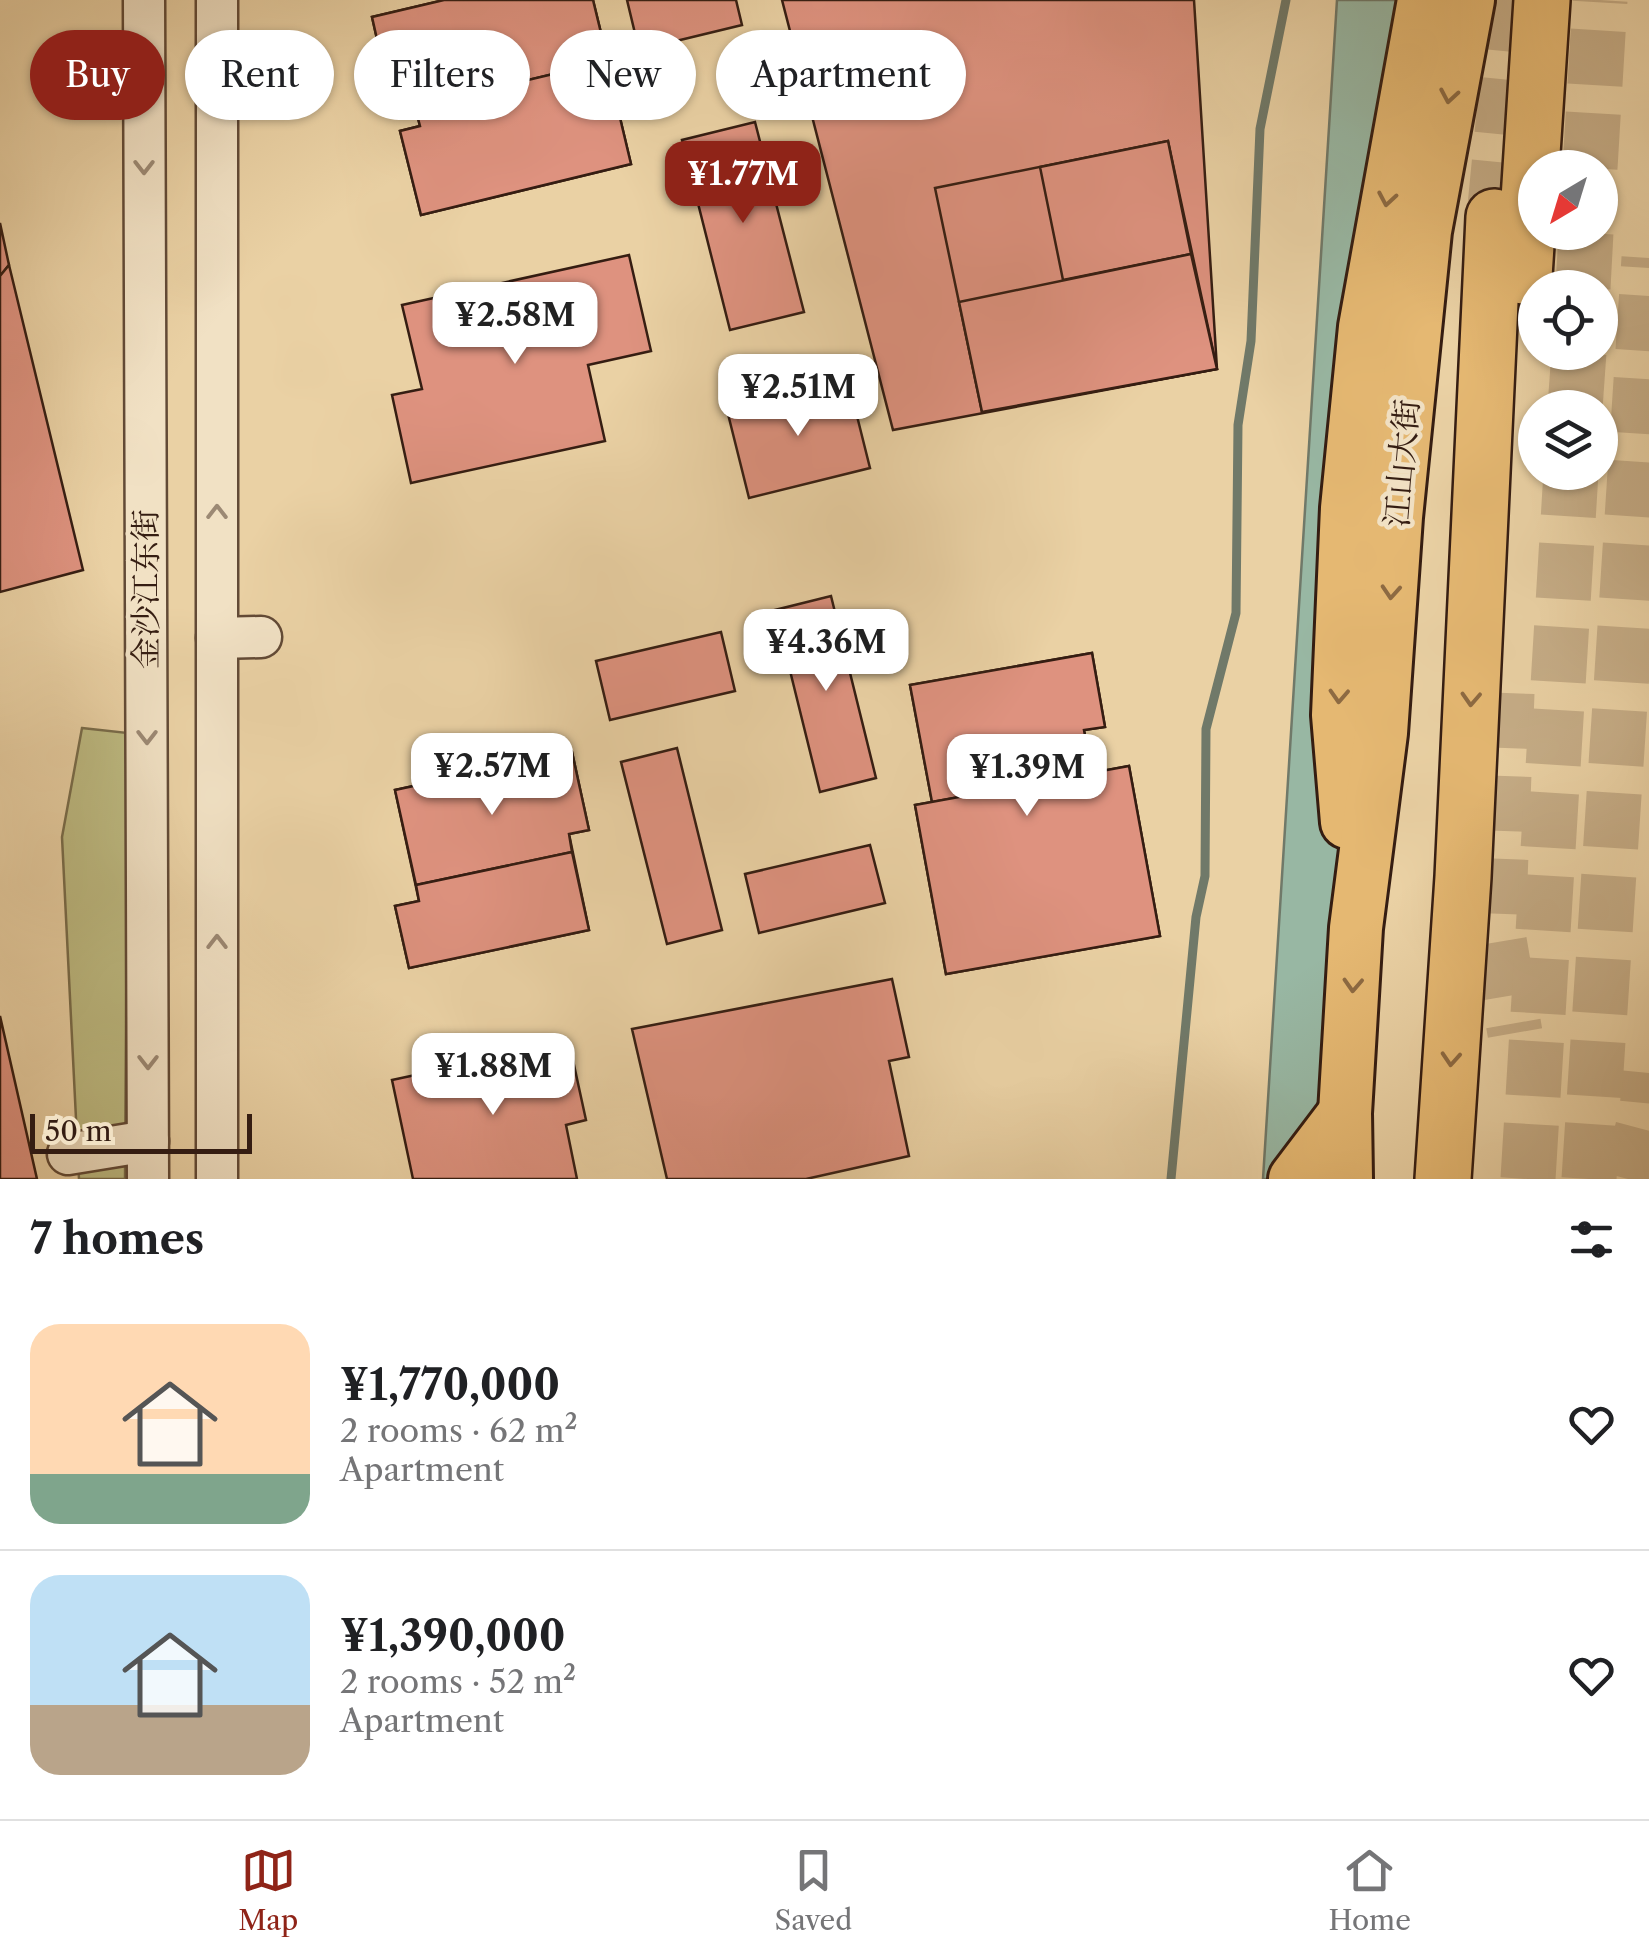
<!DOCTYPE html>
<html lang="en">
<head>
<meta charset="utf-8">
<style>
  :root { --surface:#fff; --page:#f6f6f6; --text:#202124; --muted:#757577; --line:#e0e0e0; --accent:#8f2418 }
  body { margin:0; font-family:"Libre Caslon Text","Noto Serif SC",serif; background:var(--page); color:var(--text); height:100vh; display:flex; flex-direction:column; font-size:38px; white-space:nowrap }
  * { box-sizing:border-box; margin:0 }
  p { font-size:32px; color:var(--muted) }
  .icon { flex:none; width:55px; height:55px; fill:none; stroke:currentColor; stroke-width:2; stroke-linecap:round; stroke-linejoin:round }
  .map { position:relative; height:1179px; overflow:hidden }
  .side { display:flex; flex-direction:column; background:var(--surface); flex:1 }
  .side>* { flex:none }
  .top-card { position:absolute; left:30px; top:30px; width:1000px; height:90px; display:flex; gap:20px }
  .needle { width:65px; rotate:218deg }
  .controls { position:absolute; left:1518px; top:150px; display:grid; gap:20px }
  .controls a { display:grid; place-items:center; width:100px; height:100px; border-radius:50%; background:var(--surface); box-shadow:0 2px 8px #0004; font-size:50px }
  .scale { position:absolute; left:30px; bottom:25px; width:222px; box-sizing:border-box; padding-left:10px; border:5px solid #351d12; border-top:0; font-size:28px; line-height:35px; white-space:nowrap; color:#351d12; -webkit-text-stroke:8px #f1e1c4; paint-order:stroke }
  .price { position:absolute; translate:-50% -85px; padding:0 22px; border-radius:20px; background:#fff; color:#222; font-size:32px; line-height:65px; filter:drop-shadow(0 2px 5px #0008) }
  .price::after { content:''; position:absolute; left:50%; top:60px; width:30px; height:22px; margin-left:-15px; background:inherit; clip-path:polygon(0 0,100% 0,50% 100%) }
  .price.selected { background:var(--accent); color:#fff }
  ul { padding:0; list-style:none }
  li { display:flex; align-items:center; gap:30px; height:250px; padding:0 30px }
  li+li { border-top:2px solid var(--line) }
  li span { display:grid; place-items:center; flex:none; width:280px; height:200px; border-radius:30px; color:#555 }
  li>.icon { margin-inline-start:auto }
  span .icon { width:120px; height:120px; fill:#fffc; stroke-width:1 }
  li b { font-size:42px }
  h2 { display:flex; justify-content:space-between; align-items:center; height:120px; padding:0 30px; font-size:42px }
  .chip { padding:0 35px; border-radius:45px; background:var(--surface); box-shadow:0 2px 8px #0004; font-size:35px; line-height:90px }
  .chip.selected { background:var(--accent); color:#fff }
  .tabs { display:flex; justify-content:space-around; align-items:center; height:140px; border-top:2px solid var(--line); background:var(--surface); font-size:28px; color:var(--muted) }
  .tabs a { display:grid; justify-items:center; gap:5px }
  .tabs .selected { color:var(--accent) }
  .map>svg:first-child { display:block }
  .green { fill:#bdba81; stroke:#796c4a; stroke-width:2.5 }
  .water { fill:#98b7a3; stroke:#707969; stroke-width:2.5 }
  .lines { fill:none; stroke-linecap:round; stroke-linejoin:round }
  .stream { stroke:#707969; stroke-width:9 }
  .building { fill:#de927f; stroke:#351d12; stroke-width:2.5 }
  .major-tunnel { stroke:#c6ad87; stroke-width:52; stroke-dasharray:52 26; stroke-linecap:butt }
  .highway-tunnel { stroke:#c6ad87; stroke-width:55; stroke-dasharray:55 28; stroke-linecap:butt }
  .minor-casing { stroke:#624a36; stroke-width:45 }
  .major-casing { stroke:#351d12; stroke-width:58 }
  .highway-casing { stroke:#351d12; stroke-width:60 }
  .minor { stroke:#f1e1c4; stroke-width:40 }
  .major { stroke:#e5b872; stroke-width:52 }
  .highway { stroke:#e5b872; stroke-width:55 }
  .oneway { stroke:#8d6a42 }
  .oneway2 { stroke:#9c8974 }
  .labels { text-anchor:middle; stroke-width:9; stroke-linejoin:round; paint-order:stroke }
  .street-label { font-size:32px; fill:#351d12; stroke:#f1e1c4 }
</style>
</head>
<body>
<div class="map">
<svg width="1649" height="1179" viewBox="0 0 1649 1179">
  <rect width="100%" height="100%" fill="#ead1a4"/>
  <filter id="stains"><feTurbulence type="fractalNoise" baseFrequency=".002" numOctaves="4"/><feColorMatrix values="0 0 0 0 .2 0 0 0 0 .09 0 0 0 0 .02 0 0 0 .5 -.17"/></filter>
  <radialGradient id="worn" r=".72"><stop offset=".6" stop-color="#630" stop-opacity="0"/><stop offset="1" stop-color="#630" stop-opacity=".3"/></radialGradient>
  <polygon class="green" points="82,728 128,733 125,1179 79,1179 62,837"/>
  <polygon class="water" points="1337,0 1427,0 1338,1179 1263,1179"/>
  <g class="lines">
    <polyline class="stream" points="1171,1179 1196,917 1205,876 1206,729 1236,613 1238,425 1251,341 1260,129 1286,0"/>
  </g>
  <g class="building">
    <polygon points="444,0 593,0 601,33 581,39 592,85 611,80 631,164 421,215 400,131 420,126 409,83 388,88 372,17"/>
    <polygon points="444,0 593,0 601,33 581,39 587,66 415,107 409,83 388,88 372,17"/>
    <polygon points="627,0 736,0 742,25 639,50"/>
    <polygon points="782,0 1194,0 1217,369 893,430"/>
    <polygon points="587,66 592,85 611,80 631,164 421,215 400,131 420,126 415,107"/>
    <polygon points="755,122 804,312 730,330 682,140"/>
    <polygon points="1168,141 1217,369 982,412 935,188"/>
    <polygon points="1168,141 1191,254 1063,280 1040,167"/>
    <polygon points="0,223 9,265 0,276"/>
    <polygon points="1191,254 1217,369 982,412 959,302"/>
    <polygon points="629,255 651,351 588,365 605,441 411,483 392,395 422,389 402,305"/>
    <polygon points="9,265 83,570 0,592 0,276"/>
    <polygon points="848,380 870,468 749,498 727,410"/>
    <polygon points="831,596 876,778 820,792 775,610"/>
    <polygon points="721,632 735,691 610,720 596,661"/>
    <polygon points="1092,653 1105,727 1084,730 1092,773 1129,766 1160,936 946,974 915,805 932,802 910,685"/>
    <polygon points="1092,653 1105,727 1084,730 1092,773 932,802 910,685"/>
    <polygon points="677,748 722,930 667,944 621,762"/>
    <polygon points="572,752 589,830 569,834 589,930 409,968 395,906 419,901 395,790"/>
    <polygon points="572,752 589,830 569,834 572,852 416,885 395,790"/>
    <polygon points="1129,766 1160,936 946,974 915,805"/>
    <polygon points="870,845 885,903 759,933 745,874"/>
    <polygon points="572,852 589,930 409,968 395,906 419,901 416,885"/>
    <polygon points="892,979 909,1057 889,1061 909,1156 806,1179 667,1179 632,1029"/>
    <polygon points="0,1016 37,1179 0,1179"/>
    <polygon points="569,1042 586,1120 566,1125 577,1179 413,1179 392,1080"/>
  </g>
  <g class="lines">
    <polyline class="major-tunnel" points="1628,1179 1645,1114 1649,1073"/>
    <g class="highway-tunnel">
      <polyline points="1590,168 1600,0"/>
      <polyline points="1494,217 1515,0"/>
      <polyline points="1583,288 1586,232"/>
      <polyline points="1575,408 1579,352"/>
      <polyline points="1507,693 1498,934 1515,1033"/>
      <polyline points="1528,1179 1571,472"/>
      <polyline points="1589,1179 1649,258"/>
    </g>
    <defs>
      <g id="minor">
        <polyline points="144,0 148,1179"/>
        <polyline points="217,0 217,1179"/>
        <polyline points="217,638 261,637"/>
        <polyline points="68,1154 148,1141"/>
      </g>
      <g id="major">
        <polyline points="1347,822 1338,715 1347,508 1365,327 1424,0"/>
        <polyline points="1295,1179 1345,1113"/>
        <polyline points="1346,1179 1345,1113 1356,928 1381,733 1396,517 1425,231 1468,0"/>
      </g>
      <g id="highway">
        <polyline points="1524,276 1542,0"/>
        <polyline points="1443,1179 1463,877 1494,217"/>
      </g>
    </defs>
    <use href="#minor" class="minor-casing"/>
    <use href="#major" class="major-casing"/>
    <use href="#highway" class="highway-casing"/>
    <use href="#minor" class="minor"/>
    <use href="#major" class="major"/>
    <use href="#highway" class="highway"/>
  </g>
  <defs><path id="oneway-chevron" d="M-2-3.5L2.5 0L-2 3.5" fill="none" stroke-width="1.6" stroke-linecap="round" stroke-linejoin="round" transform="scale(2.5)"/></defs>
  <g class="oneway">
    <use href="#oneway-chevron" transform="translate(1449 96) rotate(100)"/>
    <use href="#oneway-chevron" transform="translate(1387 199) rotate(100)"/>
    <use href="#oneway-chevron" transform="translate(1391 592) rotate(94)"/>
    <use href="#oneway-chevron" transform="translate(1339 696) rotate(93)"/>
    <use href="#oneway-chevron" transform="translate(1471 699) rotate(93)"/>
    <use href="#oneway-chevron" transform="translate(1353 985) rotate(93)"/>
    <use href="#oneway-chevron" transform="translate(1451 1059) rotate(94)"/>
  </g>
  <g class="oneway2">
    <use href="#oneway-chevron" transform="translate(144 167) rotate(90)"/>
    <use href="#oneway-chevron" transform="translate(217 512) rotate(-90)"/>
    <use href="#oneway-chevron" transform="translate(147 737) rotate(90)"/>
    <use href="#oneway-chevron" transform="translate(217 942) rotate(-90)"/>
    <use href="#oneway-chevron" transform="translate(148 1062) rotate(90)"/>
  </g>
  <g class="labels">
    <g class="street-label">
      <text transform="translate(1402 463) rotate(-85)" y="11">江山大街</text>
      <text transform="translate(146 589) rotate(-90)" y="11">金沙江东街</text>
    </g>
  </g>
  <rect width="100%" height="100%" filter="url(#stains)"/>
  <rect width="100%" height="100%" fill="url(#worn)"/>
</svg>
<div class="controls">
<a><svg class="needle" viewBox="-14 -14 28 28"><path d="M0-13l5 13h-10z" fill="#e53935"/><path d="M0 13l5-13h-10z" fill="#757577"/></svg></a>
<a><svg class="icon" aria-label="locate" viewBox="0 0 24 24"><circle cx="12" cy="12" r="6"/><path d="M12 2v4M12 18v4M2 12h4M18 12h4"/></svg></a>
<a><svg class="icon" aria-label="layers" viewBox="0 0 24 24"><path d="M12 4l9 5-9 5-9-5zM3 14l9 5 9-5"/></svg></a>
</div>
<div class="scale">50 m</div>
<b class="price selected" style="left:743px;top:226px">¥1.77M</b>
<b class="price" style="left:515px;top:367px">¥2.58M</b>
<b class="price" style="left:798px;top:439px">¥2.51M</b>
<b class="price" style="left:826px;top:694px">¥4.36M</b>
<b class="price" style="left:492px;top:818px">¥2.57M</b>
<b class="price" style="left:1027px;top:819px">¥1.39M</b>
<b class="price" style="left:493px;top:1118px">¥1.88M</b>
<div class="top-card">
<a class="chip selected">Buy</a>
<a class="chip">Rent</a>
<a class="chip">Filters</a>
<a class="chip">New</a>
<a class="chip">Apartment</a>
</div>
</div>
<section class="side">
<h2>7 homes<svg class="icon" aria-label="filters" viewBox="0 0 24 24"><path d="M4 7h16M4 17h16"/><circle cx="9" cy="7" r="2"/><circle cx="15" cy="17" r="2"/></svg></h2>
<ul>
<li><span style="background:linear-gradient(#ffd9b3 75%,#7fa58c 0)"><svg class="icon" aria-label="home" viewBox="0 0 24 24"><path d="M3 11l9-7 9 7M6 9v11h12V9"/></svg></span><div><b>¥1,770,000</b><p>2 rooms · 62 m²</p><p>Apartment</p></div><svg class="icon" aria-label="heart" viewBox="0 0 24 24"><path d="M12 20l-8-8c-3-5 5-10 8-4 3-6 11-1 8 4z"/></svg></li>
<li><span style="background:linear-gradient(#bfe0f5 65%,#b9a48a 0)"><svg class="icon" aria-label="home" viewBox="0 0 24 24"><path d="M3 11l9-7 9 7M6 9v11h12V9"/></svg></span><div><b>¥1,390,000</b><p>2 rooms · 52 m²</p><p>Apartment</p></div><svg class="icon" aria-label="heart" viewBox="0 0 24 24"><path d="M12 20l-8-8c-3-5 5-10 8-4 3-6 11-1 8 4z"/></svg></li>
</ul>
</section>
<nav class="tabs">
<a class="selected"><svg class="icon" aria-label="map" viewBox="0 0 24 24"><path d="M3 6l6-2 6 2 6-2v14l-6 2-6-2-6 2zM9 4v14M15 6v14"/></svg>Map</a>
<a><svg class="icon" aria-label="saved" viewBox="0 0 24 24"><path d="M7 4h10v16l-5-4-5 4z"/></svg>Saved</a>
<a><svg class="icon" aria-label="home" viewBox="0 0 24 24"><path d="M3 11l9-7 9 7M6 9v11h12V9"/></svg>Home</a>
</nav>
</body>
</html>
